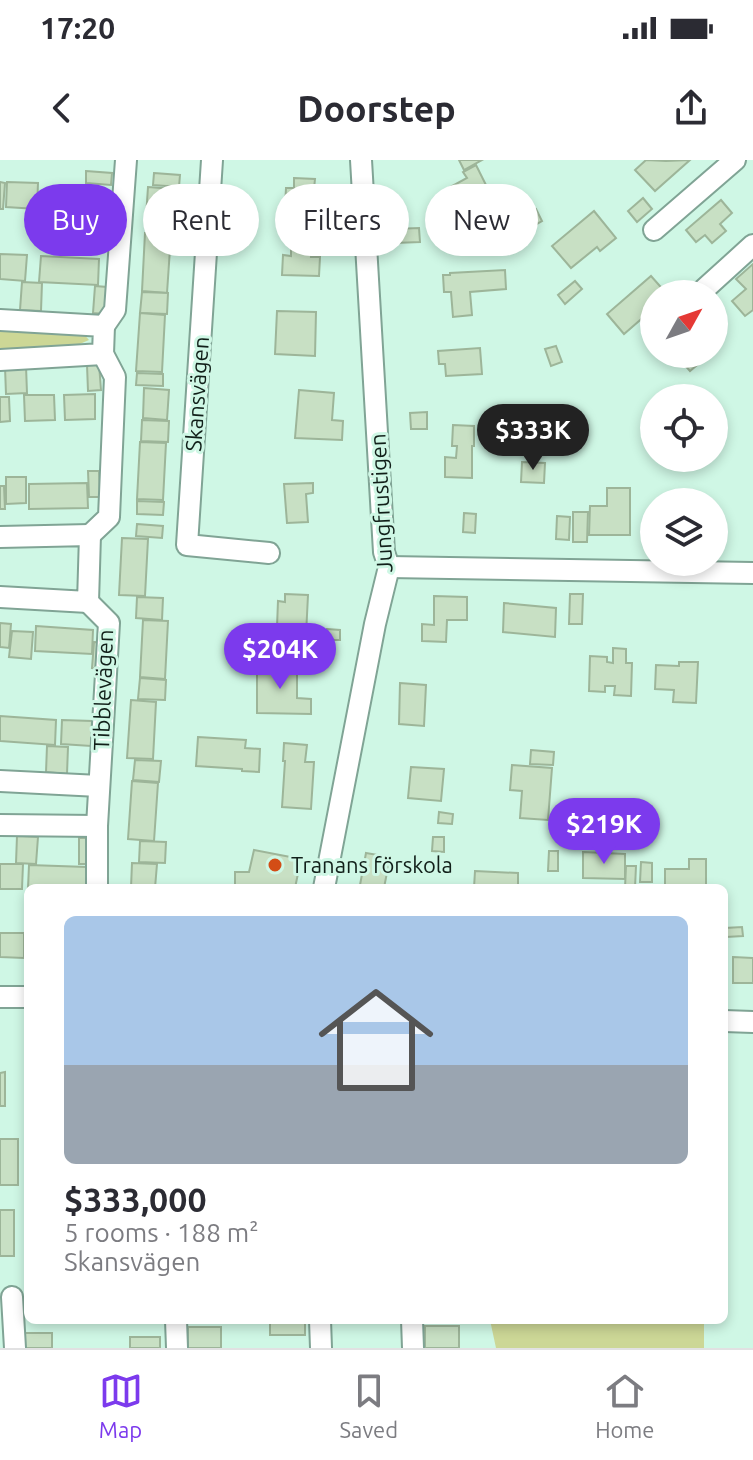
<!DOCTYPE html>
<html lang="en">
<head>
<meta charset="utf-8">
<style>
  :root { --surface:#fff; --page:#f2f2f3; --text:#2b2b33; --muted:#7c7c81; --line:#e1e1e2; --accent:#7c3aed }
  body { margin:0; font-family:Ubuntu,sans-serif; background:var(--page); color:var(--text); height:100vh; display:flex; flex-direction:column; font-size:30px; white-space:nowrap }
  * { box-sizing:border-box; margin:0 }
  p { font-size:26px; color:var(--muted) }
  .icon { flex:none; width:44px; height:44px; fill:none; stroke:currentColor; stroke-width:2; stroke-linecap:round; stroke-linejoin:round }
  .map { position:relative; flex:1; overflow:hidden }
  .drawer { position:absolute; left:24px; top:724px; width:704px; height:440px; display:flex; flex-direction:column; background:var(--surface); border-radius:12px; box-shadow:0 4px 12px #0003 }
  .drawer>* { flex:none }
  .hud { position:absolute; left:24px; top:24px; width:706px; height:72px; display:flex; gap:16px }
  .needle { width:52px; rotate:50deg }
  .tools { position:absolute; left:640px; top:120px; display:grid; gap:16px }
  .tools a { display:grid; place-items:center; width:88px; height:88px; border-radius:50%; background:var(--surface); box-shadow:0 4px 12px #0003; font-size:40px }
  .price { position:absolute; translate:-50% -68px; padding:0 18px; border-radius:28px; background:var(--accent); color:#fff; font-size:26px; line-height:52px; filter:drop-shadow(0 2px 4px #0008) }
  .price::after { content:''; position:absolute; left:50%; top:48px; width:24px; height:18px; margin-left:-12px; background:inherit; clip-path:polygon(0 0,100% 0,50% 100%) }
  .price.active { background:#222; color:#fff }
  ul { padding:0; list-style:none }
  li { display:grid; align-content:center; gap:16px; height:424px; padding:0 40px }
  li span { display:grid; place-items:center; height:248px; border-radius:12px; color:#555 }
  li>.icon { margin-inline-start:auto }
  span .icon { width:144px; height:144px; fill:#fffc; stroke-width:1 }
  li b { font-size:34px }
  .tag { padding:0 28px; border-radius:36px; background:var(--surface); box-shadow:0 4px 12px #0003; font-size:28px; line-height:72px }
  .tag.active { background:var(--accent); color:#fff }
  .status { display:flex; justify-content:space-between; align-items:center; height:56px; padding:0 40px; background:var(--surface); direction:ltr }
  .status svg { height:22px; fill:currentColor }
  header { display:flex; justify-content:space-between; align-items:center; height:104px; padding:0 40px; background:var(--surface); font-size:36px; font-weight:700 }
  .dock { display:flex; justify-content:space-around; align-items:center; height:112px; border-top:2px solid var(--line); background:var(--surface); font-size:22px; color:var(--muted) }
  .dock a { display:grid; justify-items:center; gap:4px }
  .dock .active { color:var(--accent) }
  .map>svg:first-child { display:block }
  .green { fill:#ccd796 }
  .building { fill:#c8e0c4; stroke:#9db599; stroke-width:2 }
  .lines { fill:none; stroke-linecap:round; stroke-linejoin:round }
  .minor-casing { stroke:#80a495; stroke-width:24 }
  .minor { stroke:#fff; stroke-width:20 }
  .poi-dot { fill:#d34d16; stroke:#cff7e5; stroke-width:3 }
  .labels { text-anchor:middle; stroke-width:6; stroke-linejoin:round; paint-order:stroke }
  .street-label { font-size:22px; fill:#111f19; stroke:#cff7e5 }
  .poi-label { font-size:22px; fill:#111f19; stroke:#cff7e5; text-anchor:start }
</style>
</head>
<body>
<div class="status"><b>17:20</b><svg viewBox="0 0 49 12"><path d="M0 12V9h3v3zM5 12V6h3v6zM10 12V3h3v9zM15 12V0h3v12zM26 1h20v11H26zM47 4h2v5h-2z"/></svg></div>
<header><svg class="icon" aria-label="back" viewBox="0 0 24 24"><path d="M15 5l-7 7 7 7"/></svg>Doorstep<svg class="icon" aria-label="share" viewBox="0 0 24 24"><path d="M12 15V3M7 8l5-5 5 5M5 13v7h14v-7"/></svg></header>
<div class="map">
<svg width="753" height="1188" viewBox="0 0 753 1188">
  <rect width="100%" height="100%" fill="#cff7e5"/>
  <g class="green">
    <polygon points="0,165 82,172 89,180 75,186 0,189"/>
    <polygon points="490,1160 704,1160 704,1188 496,1188"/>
  </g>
  <g class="building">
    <polygon points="459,0 482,0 464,10"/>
    <polygon points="646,0 666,1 690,0 655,31 635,10"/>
    <polygon points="476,5 488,29 453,47 445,30 467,18 463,12"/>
    <polygon points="86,11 112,13 111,25 86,23"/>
    <polygon points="154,13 180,15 179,27 153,25"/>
    <polygon points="294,18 315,19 314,29 323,30 322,49 285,47 286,28 294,28"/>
    <polygon points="0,22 5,23 3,49 0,49"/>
    <polygon points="7,22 38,23 37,49 6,47"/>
    <polygon points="54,26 84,27 84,51 53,50"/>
    <polygon points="148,27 174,29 172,58 146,57"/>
    <polygon points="643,38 652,49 637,62 628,51"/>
    <polygon points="721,40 732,53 720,64 726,71 712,83 705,75 696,82 686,70"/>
    <polygon points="536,49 542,61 533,66 527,53"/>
    <polygon points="594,51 616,78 600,91 597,87 571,108 552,86"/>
    <polygon points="316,55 345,56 344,82 315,81"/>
    <polygon points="151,60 178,62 177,74 151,72"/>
    <polygon points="419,68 420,82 395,83 394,69"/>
    <polygon points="145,73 171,74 167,133 142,131"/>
    <polygon points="291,85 312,86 311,97 320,97 319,116 282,115 283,95 291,96"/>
    <polygon points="0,94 27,95 25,121 0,119"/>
    <polygon points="41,96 99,99 98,125 39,122"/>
    <polygon points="753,104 753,150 745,156 732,141 746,129 736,119"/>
    <polygon points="505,110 506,129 470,132 472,155 453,157 451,132 444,132 443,115 450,115 450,113"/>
    <polygon points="651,116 667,134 654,134 654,148 624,174 607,154"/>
    <polygon points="575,121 582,129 565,144 558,135"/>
    <polygon points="22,122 42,123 41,151 20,150"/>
    <polygon points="95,126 107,127 105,154 93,153"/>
    <polygon points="142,132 168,133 167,154 140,153"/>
    <polygon points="277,151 316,152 315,196 275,194"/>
    <polygon points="140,153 165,155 162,212 136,211"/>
    <polygon points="556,186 562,202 551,206 545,189"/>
    <polygon points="480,188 482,214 446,216 445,204 439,204 438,191"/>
    <polygon points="675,194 710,194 690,211"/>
    <polygon points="99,204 101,230 88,231 87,205"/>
    <polygon points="26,206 27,233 6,234 5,207"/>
    <polygon points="137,213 163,214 163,226 136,225"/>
    <polygon points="144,228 169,230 167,260 143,258"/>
    <polygon points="299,230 334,233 332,260 343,261 342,280 295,278"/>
    <polygon points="95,234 95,259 65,260 64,235"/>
    <polygon points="24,235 54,235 55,260 25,261"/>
    <polygon points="0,237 9,237 10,261 0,262"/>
    <polygon points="427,252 427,269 411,269 410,253"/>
    <polygon points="142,260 169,261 168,282 141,281"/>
    <polygon points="453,265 474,266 474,286 472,286 472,318 445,317 445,297 456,298 457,286 452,286"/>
    <polygon points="140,282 166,283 163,340 137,339"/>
    <polygon points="522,302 545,303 544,323 521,322"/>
    <polygon points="88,311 99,311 100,337 89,337"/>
    <polygon points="6,317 26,317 26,343 6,344"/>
    <polygon points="87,323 88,348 29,349 29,324"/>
    <polygon points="313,323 313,333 306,334 308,362 287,363 284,324"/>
    <polygon points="0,326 4,326 5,349 0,349"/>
    <polygon points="607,328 630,328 630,375 589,375 590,346 607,346"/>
    <polygon points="137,341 164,342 163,355 137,354"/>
    <polygon points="573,352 588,352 587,382 573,382"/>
    <polygon points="464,353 476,354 475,373 463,372"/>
    <polygon points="557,356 570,357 569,380 556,379"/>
    <polygon points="137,364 163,366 162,378 136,376"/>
    <polygon points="122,378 148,379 145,436 119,435"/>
    <polygon points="285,434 308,435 306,475 283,474 284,467 277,467 278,441 285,442"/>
    <polygon points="570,434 583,434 582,464 569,464"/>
    <polygon points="434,436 467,437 467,460 447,460 446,482 422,481 422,464 434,465"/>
    <polygon points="137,437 163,438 162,460 136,458"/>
    <polygon points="504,443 556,448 555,477 503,472"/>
    <polygon points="143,460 168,461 165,519 140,517"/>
    <polygon points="0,463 11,464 9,488 0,487"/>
    <polygon points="36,466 93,470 92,494 35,491"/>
    <polygon points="327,469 340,470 340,480 326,480"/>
    <polygon points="12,471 33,472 31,499 9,497"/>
    <polygon points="94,482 106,483 104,509 92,508"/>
    <polygon points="613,488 626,489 626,503 632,503 631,536 614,535 615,526 605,526 605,532 589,531 590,496 607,497 607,502 613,503"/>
    <polygon points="679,502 698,502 696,543 673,542 674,530 655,529 656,505 679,506"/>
    <polygon points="257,506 297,506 297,538 311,539 311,554 257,553"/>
    <polygon points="140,518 166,520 165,540 138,539"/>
    <polygon points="400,523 426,525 424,566 399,564"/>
    <polygon points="131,540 156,542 153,599 127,598"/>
    <polygon points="0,556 56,560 55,585 0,581"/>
    <polygon points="62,560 92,561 91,586 61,584"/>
    <polygon points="198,577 246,580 245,588 260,589 259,612 242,611 242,609 196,606"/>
    <polygon points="284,583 307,585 305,602 314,602 311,649 282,647 285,601 283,601"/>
    <polygon points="47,586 68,587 67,614 46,612"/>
    <polygon points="531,590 554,592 553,605 530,604"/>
    <polygon points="135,600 161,601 159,622 133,620"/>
    <polygon points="512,605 552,608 548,660 520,658 522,631 510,630"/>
    <polygon points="411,607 444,609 441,641 408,638"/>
    <polygon points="132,621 158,623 154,681 128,679"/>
    <polygon points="439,652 453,654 452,664 438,663"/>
    <polygon points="17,676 38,677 36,704 16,703"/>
    <polygon points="433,677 444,677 444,692 432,691"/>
    <polygon points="79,678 92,678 91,704 79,704"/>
    <polygon points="140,681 166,682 165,703 139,702"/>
    <polygon points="254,690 301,699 295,728 235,728 235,712 249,712"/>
    <polygon points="549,691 558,691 558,711 548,711"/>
    <polygon points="583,692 625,694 625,719 583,718"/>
    <polygon points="366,693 390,697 384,728 360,725"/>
    <polygon points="689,699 706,699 706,728 665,728 665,709 689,709"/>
    <polygon points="641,702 652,703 652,722 640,722"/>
    <polygon points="132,703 157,704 155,728 131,728"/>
    <polygon points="0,704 23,704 22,729 0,729"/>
    <polygon points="29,705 87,707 87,728 28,728"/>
    <polygon points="626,706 636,706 635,728 625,728"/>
    <polygon points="475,711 518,713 518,728 474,728"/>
    <polygon points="742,767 743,776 726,777 725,768"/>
    <polygon points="0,773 24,773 24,798 0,797"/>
    <polygon points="733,797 753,798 753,823 733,823"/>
    <polygon points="5,912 5,946 0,946 0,913"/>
    <rect x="0" y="979" width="18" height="46"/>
    <rect x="0" y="1050" width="14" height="46"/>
    <rect x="270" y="1160" width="35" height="15"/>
    <rect x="425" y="1166" width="34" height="22"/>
    <rect x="188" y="1167" width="33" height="21"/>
    <rect x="21" y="1173" width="31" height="15"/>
    <rect x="130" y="1177" width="30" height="11"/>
  </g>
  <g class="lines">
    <defs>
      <g id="minor">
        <polyline points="212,0 187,385 269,393"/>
        <polyline points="654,70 735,0"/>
        <polyline points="699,134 753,85"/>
        <polyline points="0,160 104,166 103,194 0,200"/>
        <polyline points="104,166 115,150 126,0"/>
        <polyline points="90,375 109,357 115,217 103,194"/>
        <polyline points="0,377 90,375 88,442 0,437"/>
        <polyline points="389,407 753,413"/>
        <polyline points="88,442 109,463 97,666 97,728"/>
        <polyline points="0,621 99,626"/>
        <polyline points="0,665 97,666"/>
        <polyline points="324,728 375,464 389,407 384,392 361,0"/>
        <polyline points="0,837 28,837"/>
        <polyline points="724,861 753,862"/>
        <polyline points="12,1137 15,1188"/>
        <polyline points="176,1160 177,1188"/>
        <polyline points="320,1160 321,1188"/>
        <polyline points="412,1160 413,1188"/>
      </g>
    </defs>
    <use href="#minor" class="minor-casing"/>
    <use href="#minor" class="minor"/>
  </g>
  <circle class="poi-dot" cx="275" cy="705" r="8"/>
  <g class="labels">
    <g class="street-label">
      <text transform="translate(197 234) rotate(-86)" y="8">Skansvägen</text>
      <text transform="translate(381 343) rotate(-93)" y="8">Jungfrustigen</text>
      <text transform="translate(103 530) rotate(-88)" y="8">Tibblevägen</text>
    </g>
    <g class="poi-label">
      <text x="291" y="713">Tranans förskola</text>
    </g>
  </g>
</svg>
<div class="tools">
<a><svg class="needle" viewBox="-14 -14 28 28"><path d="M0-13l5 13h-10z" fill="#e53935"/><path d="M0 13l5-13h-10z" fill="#7c7c81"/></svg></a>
<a><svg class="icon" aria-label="locate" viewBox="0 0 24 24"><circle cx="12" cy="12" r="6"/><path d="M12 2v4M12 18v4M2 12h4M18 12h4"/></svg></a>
<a><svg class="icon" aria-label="layers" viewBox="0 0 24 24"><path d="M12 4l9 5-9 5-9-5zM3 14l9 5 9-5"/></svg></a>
</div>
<b class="price active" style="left:533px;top:312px">$333K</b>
<b class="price" style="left:280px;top:531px">$204K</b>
<b class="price" style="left:604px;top:706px">$219K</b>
<div class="hud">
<a class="tag active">Buy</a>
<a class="tag">Rent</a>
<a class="tag">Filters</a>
<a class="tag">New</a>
</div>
<section class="drawer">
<ul>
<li><span style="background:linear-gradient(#a9c7e8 60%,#9aa5b1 0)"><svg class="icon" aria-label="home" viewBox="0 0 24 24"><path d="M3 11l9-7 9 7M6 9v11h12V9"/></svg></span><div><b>$333,000</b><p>5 rooms · 188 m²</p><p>Skansvägen</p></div></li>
</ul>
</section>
</div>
<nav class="dock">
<a class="active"><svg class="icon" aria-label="map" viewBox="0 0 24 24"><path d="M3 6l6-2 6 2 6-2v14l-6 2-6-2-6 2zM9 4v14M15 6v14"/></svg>Map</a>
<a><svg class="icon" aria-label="saved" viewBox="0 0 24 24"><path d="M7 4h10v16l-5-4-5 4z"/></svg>Saved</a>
<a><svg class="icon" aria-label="home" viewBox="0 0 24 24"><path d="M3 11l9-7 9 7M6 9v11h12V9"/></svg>Home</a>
</nav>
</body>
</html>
